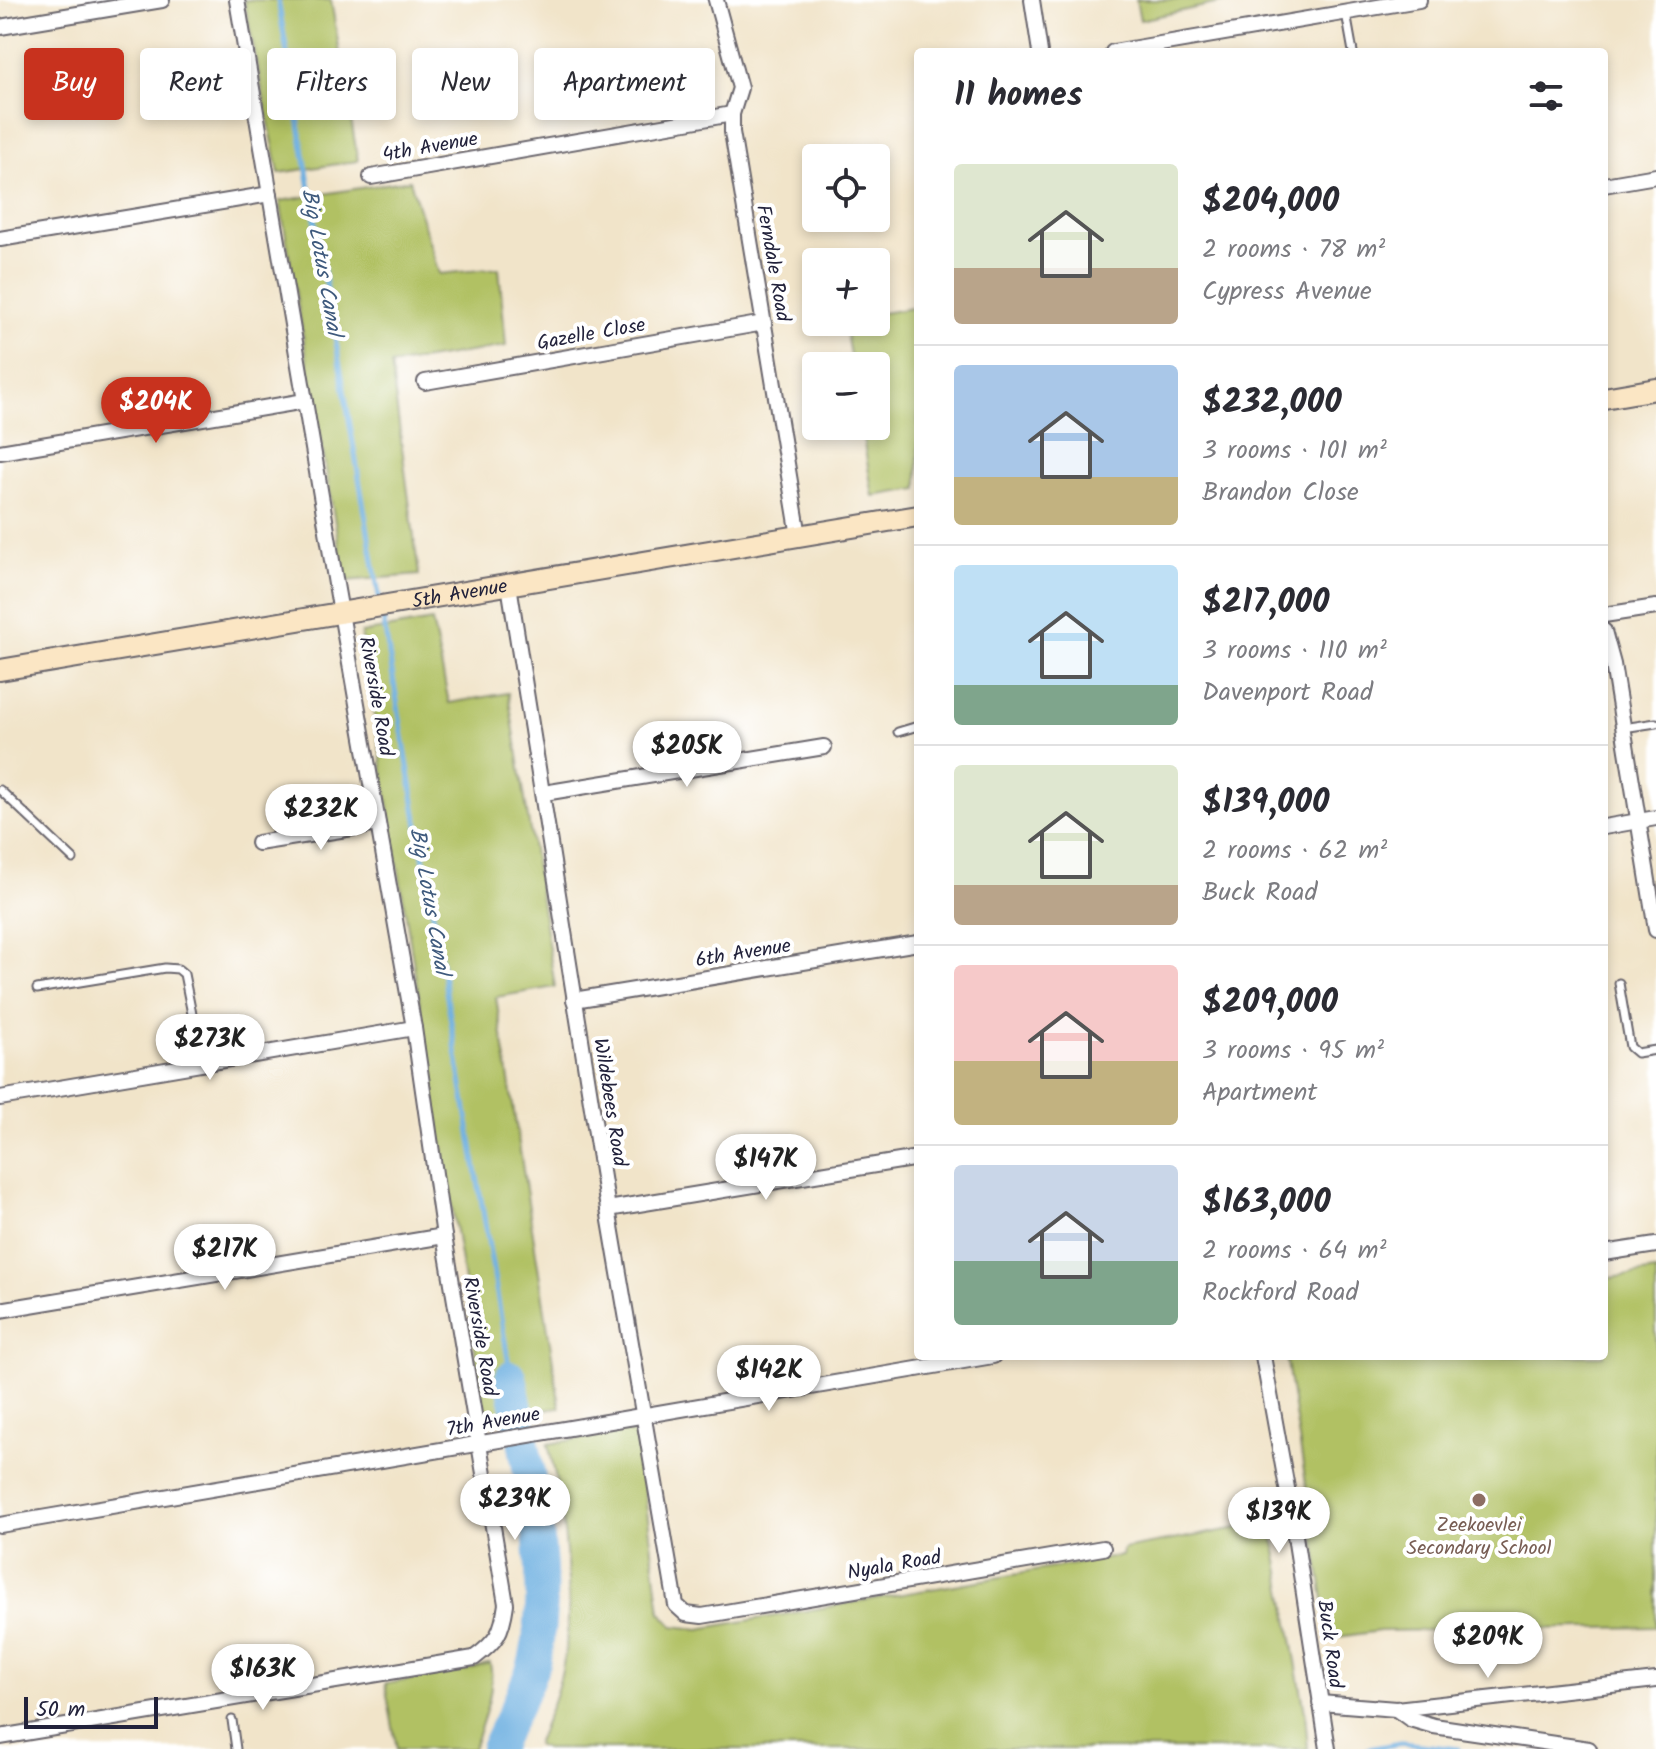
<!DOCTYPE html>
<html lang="en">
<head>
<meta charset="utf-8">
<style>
  :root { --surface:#fff; --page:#f2f2f3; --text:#2b2b33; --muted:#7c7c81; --line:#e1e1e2; --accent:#c8321e }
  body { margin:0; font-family:Kalam,sans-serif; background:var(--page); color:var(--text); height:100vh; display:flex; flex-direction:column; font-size:30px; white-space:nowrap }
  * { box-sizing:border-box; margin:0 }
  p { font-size:26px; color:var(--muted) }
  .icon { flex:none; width:44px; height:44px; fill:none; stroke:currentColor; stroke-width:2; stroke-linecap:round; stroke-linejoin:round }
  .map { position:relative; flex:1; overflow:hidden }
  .drawer { position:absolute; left:914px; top:48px; width:694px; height:1312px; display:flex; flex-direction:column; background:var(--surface); border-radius:8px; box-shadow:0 4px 12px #0003 }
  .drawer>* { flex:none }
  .hud { position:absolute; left:24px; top:48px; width:760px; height:72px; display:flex; gap:16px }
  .controls { position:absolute; left:802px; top:144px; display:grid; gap:16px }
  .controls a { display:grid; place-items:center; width:88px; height:88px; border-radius:8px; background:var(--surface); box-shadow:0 4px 12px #0003; font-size:40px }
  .scale { position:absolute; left:24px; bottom:20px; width:134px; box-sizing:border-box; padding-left:8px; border:4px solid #22223b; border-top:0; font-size:22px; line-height:28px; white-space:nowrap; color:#22223b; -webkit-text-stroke:6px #fff; paint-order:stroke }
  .price { position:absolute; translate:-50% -68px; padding:0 18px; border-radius:28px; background:#fff; color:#222; font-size:26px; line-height:52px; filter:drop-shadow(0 2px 4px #0008) }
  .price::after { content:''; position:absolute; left:50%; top:48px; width:24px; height:18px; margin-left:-12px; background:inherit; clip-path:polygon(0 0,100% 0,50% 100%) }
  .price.on { background:var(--accent); color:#fff }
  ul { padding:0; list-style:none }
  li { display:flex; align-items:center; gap:24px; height:200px; padding:0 40px }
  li+li { border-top:2px solid var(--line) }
  li span { display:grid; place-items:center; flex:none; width:224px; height:160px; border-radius:8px; color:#555 }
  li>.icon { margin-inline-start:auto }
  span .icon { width:96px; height:96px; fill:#fffc; stroke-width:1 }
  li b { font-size:34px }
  h2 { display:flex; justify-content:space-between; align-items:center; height:96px; padding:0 40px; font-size:34px }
  .pill { padding:0 28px; border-radius:8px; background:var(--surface); box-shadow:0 4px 12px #0003; font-size:28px; line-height:72px }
  .pill.on { background:var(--accent); color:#fff }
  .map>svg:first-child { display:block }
  .green { fill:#b1c164; stroke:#6a7250; stroke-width:2 }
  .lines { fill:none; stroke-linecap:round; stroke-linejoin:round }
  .stream { stroke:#6baee0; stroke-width:5 }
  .river { stroke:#6baee0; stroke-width:32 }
  .service-casing { stroke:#6a666d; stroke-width:11 }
  .minor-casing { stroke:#6a666d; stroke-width:18 }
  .secondary-casing { stroke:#6a666d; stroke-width:24 }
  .service { stroke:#fff; stroke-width:7 }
  .minor { stroke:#fff; stroke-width:14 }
  .secondary { stroke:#fbe6c4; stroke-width:20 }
  .education-dot { fill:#8d6e63; stroke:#fff; stroke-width:3 }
  .labels { text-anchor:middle; stroke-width:8; stroke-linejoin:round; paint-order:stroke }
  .street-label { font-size:20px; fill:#22223b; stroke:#fff }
  .education-label { font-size:20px; fill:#785e54; stroke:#fff }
  .water-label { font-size:22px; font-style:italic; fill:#3f5a7d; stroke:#fff }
</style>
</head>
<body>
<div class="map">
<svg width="1656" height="1749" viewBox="0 0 1656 1749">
  <rect width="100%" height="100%" fill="#fff"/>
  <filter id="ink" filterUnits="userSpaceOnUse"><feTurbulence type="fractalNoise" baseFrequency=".0125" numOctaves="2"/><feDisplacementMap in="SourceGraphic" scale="16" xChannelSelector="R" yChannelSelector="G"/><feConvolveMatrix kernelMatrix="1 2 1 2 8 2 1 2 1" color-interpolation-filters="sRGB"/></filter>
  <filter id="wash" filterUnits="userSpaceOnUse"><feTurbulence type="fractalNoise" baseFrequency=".006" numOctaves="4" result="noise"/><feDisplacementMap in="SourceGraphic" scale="32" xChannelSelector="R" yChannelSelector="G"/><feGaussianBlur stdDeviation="1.8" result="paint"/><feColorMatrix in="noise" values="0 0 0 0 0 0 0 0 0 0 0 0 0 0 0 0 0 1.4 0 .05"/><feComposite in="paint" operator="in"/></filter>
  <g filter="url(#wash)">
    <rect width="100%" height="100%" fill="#f1e4c9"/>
    <g class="green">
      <polygon points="244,0 331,0 358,161 279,173"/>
      <polygon points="1136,0 1233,0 1140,20"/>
      <polygon points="410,180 439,274 499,268 506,346 391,365 419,575 345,581 280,201"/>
      <polygon points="918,307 918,489 873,496 861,426 876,426 876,366 852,366 844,322 876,322 876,314"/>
      <polygon points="432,621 449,703 508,693 555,987 496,997 560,1407 486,1420 361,633"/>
      <polygon points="1656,1271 1656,1627 1380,1631 1330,1638 1286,1356 1604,1356 1604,1279"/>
      <path d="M625,1431L636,1435L639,1448L660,1612L673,1626L699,1629L1122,1556L1123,1549L1271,1522L1305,1712L1308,1749H545L536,1745C544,1724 554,1703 559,1682C578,1614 565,1511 548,1444Z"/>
      <path d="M490,1663C496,1692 482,1722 473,1749H397L385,1684L464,1671Z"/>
    </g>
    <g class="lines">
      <g class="stream">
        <polyline points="278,0 380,602"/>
        <polyline points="382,612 511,1377"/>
        <polyline points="1368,1749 1401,1743 1458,1749"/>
      </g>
      <path class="river" d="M496,1749C507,1723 529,1685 535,1658C554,1565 527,1468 511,1377"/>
    </g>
  </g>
  <g filter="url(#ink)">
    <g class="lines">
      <defs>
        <g id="service">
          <polyline points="1346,13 1353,52"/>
          <polyline points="1623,728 1656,723"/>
          <polyline points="898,732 918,726"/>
          <polyline points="0,790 73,859"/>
          <polyline points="1619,983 1630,1047 1637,1053 1656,1050"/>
          <polyline points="37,989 165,968 178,969 184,974 202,1064"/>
          <polyline points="232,1720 236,1749"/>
        </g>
        <g id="minor">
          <polyline points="716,0 740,88 732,114 732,132 799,536"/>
          <polyline points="1032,0 1040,52"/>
          <polyline points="0,27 162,0"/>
          <polyline points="1113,52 1419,0"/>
          <polyline points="371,177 732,114"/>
          <polyline points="1604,185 1656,176"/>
          <polyline points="0,239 270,194"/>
          <polyline points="425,382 764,323"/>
          <polyline points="0,452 305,401"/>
          <polyline points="509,585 608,1209 676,1605 686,1614 702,1616 1103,1548"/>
          <polyline points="1604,615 1656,607"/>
          <polyline points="1604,631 1613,664 1656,930"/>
          <polyline points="544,793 824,747"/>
          <polyline points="1604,827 1656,818"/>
          <polyline points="258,843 378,824"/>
          <polyline points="574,1000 918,943"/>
          <polyline points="0,1098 414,1028"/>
          <polyline points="608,1209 918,1158"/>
          <polyline points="1604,1253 1656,1245"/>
          <polyline points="0,1310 444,1236"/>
          <polyline points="1263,1356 1291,1510 1328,1749"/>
          <polyline points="0,1525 993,1356"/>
          <polyline points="1320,1703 1396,1709 1656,1680"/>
          <polyline points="1396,1709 1410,1719 1434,1726 1589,1749"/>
          <path d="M0,1737L474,1658C497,1641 502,1633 506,1604L444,1236L414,1028L337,590L237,0"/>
        </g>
        <g id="secondary">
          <polyline points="1604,398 1656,389"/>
          <path id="s1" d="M0,670L918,516"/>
        </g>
      </defs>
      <use href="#service" class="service-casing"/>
      <use href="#minor" class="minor-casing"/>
      <use href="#secondary" class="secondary-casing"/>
      <use href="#service" class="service"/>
      <use href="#minor" class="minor"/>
      <use href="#secondary" class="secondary"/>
    </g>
  </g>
  <circle class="education-dot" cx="1479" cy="1500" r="8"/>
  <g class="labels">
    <g class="street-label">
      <text transform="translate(430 146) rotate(-10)" y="7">4th Avenue</text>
      <text transform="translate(774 263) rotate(80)" y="7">Ferndale Road</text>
      <text transform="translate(591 333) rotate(-10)" y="7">Gazelle Close</text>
      <text dy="7" stroke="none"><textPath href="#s1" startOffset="466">5th Avenue</textPath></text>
      <text transform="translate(377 696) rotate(80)" y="7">Riverside Road</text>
      <text transform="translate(743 952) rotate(-9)" y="7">6th Avenue</text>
      <text transform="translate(611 1102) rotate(81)" y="7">Wildebees Road</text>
      <text transform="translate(481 1336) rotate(80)" y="7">Riverside Road</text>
      <text transform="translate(493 1421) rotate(-10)" y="7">7th Avenue</text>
      <text transform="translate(894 1564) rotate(-10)" y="7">Nyala Road</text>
      <text transform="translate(1331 1644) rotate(82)" y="7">Buck Road</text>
    </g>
    <g class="education-label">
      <text x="1479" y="1531">Zeekoevlei<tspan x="1479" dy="23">Secondary School</tspan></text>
    </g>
    <g class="water-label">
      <text transform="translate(323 262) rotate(80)" y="8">Big Lotus Canal</text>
      <text transform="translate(431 901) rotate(80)" y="8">Big Lotus Canal</text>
    </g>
  </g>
</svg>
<div class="controls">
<a><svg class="icon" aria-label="locate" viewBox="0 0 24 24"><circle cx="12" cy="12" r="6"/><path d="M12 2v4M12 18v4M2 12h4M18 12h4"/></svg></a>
<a>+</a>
<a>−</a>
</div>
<div class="scale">50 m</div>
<b class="price on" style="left:156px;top:445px">$204K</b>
<b class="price" style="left:687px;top:789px">$205K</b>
<b class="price" style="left:321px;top:852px">$232K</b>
<b class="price" style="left:210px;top:1082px">$273K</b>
<b class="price" style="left:766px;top:1202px">$147K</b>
<b class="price" style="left:225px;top:1292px">$217K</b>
<b class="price" style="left:769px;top:1413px">$142K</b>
<b class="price" style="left:515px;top:1542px">$239K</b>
<b class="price" style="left:1279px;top:1555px">$139K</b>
<b class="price" style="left:1488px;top:1680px">$209K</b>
<b class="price" style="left:263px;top:1712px">$163K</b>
<div class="hud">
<a class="pill on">Buy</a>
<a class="pill">Rent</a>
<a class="pill">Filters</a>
<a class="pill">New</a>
<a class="pill">Apartment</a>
</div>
<section class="drawer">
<h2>11 homes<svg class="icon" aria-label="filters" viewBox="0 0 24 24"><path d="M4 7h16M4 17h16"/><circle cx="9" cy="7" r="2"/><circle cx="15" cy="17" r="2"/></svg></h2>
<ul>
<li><span style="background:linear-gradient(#dfe7d0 65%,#b9a48a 0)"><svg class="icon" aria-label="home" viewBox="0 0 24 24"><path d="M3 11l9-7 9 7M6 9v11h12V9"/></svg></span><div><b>$204,000</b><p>2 rooms · 78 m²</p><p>Cypress Avenue</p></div></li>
<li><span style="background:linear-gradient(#a9c7e8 70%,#c2b280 0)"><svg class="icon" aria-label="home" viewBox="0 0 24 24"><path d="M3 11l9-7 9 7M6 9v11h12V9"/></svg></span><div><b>$232,000</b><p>3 rooms · 101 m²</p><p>Brandon Close</p></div></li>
<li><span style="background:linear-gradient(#bfe0f5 75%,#7fa58c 0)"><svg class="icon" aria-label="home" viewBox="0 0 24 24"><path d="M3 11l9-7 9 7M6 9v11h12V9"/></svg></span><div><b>$217,000</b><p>3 rooms · 110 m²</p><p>Davenport Road</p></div></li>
<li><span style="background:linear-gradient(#dfe7d0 75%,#b9a48a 0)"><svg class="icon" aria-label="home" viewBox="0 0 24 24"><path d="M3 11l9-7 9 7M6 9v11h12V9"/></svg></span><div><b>$139,000</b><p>2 rooms · 62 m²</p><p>Buck Road</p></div></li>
<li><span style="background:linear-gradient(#f6c9c9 60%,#c2b280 0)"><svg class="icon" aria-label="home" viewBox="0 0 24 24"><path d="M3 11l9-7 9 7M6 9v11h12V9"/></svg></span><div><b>$209,000</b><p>3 rooms · 95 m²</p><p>Apartment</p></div></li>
<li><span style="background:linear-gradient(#c9d6e8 60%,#7fa58c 0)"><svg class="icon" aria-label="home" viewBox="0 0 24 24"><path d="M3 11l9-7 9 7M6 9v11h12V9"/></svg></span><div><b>$163,000</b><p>2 rooms · 64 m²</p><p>Rockford Road</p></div></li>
</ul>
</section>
</div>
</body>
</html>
